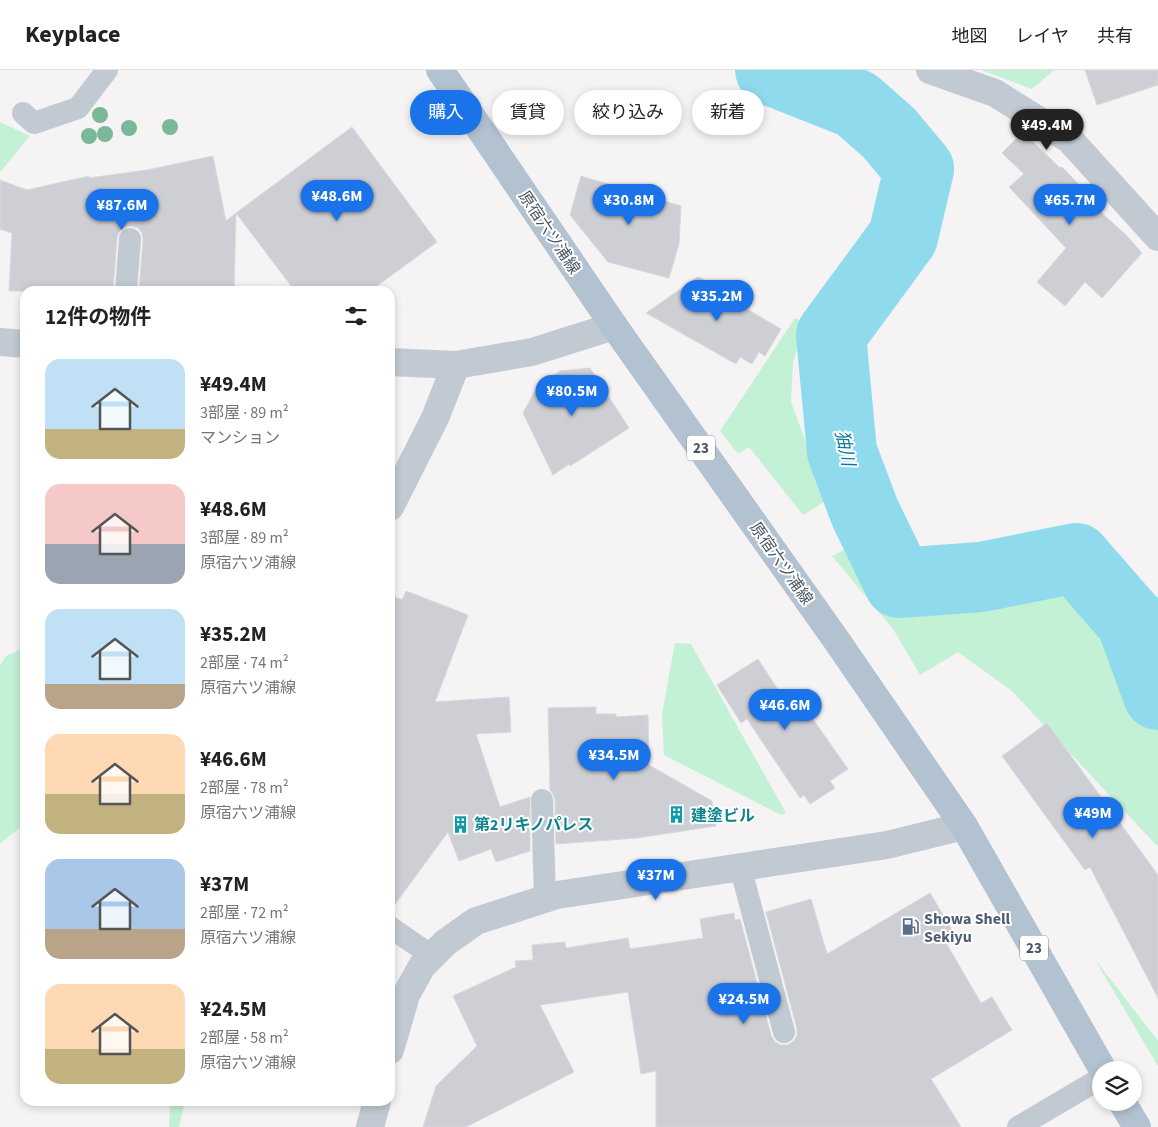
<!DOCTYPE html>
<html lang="ja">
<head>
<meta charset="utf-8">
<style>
  :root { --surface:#fff; --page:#f2f2f2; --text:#222; --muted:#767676; --line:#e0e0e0; --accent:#1a73e8 }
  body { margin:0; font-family:"Source Sans 3","Noto Sans JP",sans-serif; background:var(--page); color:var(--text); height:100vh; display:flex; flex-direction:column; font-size:19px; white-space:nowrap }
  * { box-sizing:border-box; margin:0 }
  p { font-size:16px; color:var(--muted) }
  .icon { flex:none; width:28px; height:28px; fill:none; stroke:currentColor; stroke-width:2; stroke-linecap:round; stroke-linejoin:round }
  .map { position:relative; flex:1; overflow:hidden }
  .side { position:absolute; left:20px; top:216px; width:375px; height:820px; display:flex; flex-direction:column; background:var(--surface); border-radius:15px; box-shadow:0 2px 8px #0003 }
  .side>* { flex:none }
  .banner { position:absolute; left:410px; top:20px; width:475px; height:45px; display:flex; gap:10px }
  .tools { position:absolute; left:1092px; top:991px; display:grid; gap:10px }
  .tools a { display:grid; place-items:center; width:50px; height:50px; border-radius:50%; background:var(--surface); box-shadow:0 2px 8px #0003; font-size:25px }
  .price { position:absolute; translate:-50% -42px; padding:0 11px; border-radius:18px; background:var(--accent); color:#fff; font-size:16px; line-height:32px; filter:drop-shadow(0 1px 2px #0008) }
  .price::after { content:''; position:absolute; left:50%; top:30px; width:15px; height:11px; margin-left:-8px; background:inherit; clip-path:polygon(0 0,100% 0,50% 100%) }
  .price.active { background:#222; color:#fff }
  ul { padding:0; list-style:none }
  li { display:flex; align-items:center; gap:15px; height:125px; padding:0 25px }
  li span { display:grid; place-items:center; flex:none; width:140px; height:100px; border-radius:15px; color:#555 }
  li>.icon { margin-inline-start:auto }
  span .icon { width:60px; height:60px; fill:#fffc; stroke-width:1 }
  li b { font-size:21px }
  h2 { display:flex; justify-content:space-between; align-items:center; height:60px; padding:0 25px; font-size:21px }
  .tag { padding:0 18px; border-radius:22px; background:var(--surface); box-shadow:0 2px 8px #0003; font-size:18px; line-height:45px }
  .tag.active { background:var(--accent); color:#fff }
  header { display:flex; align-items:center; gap:30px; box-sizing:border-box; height:70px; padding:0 25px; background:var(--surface); border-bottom:1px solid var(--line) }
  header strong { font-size:24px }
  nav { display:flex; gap:28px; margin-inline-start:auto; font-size:18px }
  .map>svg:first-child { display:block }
  .green { fill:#c3f1d5 }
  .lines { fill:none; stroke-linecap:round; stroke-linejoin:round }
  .river { stroke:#90daee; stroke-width:70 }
  .building { fill:#cdcfd5; stroke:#d7d9de }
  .service { stroke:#c1cad2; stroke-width:22 }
  .minor { stroke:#c1cad2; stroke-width:28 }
  .tertiary { stroke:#c1cad2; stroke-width:28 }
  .primary { stroke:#b3c2d1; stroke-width:28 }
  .tree { fill:#7bb799 }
  .labels { text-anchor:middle; stroke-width:4; stroke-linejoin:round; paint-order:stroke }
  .shield { fill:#fff; stroke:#808990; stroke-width:1 }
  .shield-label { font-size:15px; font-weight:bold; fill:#4a5661 }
  .street-label { font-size:16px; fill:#4a5661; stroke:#fff }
  .culture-label { font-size:16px; font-weight:bold; fill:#0d838f; stroke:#fff; text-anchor:start }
  .service-label { font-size:16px; font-weight:bold; fill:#4e5e75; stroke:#fff; text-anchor:start }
  .water-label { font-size:18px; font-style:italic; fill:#0c7c9b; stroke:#fff }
</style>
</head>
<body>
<header>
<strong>Keyplace</strong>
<nav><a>地図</a><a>レイヤ</a><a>共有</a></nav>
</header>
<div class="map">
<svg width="1158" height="1057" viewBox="0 0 1158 1057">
  <rect width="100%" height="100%" fill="#f5f3f3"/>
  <g class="green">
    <polygon points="981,0 1054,0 1032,19"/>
    <polygon points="0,52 30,66 1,101 0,101"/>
    <polygon points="795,248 807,254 793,292 791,332 827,430 803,445 749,377 738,384 720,361"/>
    <polygon points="852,476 898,528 985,524 1070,500 1121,560 1158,650 1158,777 1012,621 958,582 920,605 893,559 832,486"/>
    <polygon points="1158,525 1158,585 1142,543"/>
    <polygon points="675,573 691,574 786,743 781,745 664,685 662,644"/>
    <polygon points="25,578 25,753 0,774 0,596 6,586"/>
    <polygon points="1094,888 1158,971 1158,996"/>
    <polygon points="170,1031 185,1031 179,1057 169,1057"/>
  </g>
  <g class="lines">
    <polyline class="river" points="770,0 856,34 889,63 919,99 903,167 831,265 842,382 865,443 899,513 981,507 1076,488 1131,551 1158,625"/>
  </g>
  <g class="building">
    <polygon points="1085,0 1158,0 1158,15 1097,35"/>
    <polygon points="352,57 437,172 370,221 295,221 236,143"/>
    <polygon points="1023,62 1060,98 1062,97 1087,123 1083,126 1126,165 1142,183 1102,228 1085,212 1065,236 1037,212 1066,178 1009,117 1024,104 1002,83"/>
    <polygon points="213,86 226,151 236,143 234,221 139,221 143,170 142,163 138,158 131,156 124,157 119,162 117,168 113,221 9,221 12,163 0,159 0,110 27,120 89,106 89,108 147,100"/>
    <polygon points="581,106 681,136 679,174 669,208 608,192 570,145"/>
    <polygon points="698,207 723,219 721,224 781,259 765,286 759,282 752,294 740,287 736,294 646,243"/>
    <polygon points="590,298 629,358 570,396 569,394 553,405 523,343 537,317 560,301"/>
    <polygon points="406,521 468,545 435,632 509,627 511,662 476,664 500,737 530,727 530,781 496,792 491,779 459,791 448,762 390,841 390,525 402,530"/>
    <polygon points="758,589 786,632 796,625 848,699 830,711 835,718 810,734 804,725 800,728 747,649 741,653 717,615"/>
    <polygon points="596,637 596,644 616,644 616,647 648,645 649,695 712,731 716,756 637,768 556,774 555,730 553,724 550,720 548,638"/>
    <polygon points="1047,653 1158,805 1158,928 1090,797 1085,800 1002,686"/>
    <polygon points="930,823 952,860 942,866 981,933 992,927 1012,960 931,1009 961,1057 656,1057 656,1001 641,1004 628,922 540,935 574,1002 466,1057 423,1057 436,1016 477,976 453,926 516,897 515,891 533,890 532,875 565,872 566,878 628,868 630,879 703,868 700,849 734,843 735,850 740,849 771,965 775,972 781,975 787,975 794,971 797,965 797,959 766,842 811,829 827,884"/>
  </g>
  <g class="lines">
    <g class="service">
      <polyline points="23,43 34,53 78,38 107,0"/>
      <polyline points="126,221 130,169"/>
      <polyline points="542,730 545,829"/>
      <polyline points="740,796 784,962"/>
      <polyline points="390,857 432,886"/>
      <polyline points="1018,1057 1101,1008"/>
    </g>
    <g class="minor">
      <polyline points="930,0 995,23 1070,70 1158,167"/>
      <polyline points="0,272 25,274"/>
      <polyline points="390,292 456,295"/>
      <polyline points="390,437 435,348 456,295 532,282 614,256"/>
    </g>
    <g class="tertiary">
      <polyline points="390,980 406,925 422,896 445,873 476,851 557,825 887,775 964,756"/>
      <polyline points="370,1057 377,1031"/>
    </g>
    <g class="primary">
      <polyline points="440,0 614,256 837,571 964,756 1103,1000"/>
      <polyline points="1122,1032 1137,1057"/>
    </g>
  </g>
  <g class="tree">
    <circle cx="100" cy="45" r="8"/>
    <circle cx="170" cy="57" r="8"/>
    <circle cx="129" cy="58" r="8"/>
    <circle cx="105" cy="64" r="8"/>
    <circle cx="89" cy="66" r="8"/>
  </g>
  <defs>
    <symbol id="building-bare" viewBox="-9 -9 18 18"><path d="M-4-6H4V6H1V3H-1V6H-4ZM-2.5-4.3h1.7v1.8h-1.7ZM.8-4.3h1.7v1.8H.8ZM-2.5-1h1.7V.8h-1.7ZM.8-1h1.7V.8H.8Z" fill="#0f9aa8" stroke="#fff" stroke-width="2.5" paint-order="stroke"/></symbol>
    <symbol id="fuel-bare" viewBox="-9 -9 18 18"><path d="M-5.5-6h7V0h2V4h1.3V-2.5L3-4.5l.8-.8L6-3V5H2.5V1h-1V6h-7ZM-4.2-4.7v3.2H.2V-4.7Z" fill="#5c6f8a" stroke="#fff" stroke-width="2.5" paint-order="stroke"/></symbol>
  </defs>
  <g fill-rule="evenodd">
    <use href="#building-bare" x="664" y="732" width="25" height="25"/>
    <use href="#building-bare" x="448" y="742" width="25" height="25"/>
    <use href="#fuel-bare" x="898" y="844" width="25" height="25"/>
  </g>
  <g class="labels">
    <g class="shield">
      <rect x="687" y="365.5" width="28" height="25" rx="4"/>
      <rect x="1020" y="865.5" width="28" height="25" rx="4"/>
    </g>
    <g class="shield-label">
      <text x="701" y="383">23</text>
      <text x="1034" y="883">23</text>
    </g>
    <g class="street-label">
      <text transform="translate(550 162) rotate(56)" y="6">原宿六ツ浦線</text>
      <text transform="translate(782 493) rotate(55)" y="6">原宿六ツ浦線</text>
    </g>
    <g class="culture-label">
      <text x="691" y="751">建塗ビル</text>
      <text x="474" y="760">第2リキノパレス</text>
    </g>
    <g class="service-label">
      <text x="924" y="854">Showa Shell<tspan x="924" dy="18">Sekiyu</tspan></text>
    </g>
    <g class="water-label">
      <text transform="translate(845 378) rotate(78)" y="6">㹨川</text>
    </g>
  </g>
</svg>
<div class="tools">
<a><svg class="icon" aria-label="layers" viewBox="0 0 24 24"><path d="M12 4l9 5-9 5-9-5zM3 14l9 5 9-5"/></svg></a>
</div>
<b class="price active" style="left:1047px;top:81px">¥49.4M</b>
<b class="price" style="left:337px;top:152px">¥48.6M</b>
<b class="price" style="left:629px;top:156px">¥30.8M</b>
<b class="price" style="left:1070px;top:156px">¥65.7M</b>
<b class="price" style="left:122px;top:161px">¥87.6M</b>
<b class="price" style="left:717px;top:252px">¥35.2M</b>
<b class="price" style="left:572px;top:347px">¥80.5M</b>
<b class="price" style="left:785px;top:661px">¥46.6M</b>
<b class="price" style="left:614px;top:711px">¥34.5M</b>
<b class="price" style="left:1093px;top:769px">¥49M</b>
<b class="price" style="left:656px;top:831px">¥37M</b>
<b class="price" style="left:744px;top:955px">¥24.5M</b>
<div class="banner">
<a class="tag active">購入</a>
<a class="tag">賃貸</a>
<a class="tag">絞り込み</a>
<a class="tag">新着</a>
</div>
<section class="side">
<h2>12件の物件<svg class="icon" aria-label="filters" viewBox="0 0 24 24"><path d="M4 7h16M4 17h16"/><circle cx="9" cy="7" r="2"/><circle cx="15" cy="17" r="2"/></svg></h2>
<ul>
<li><span style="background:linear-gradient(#bfe0f5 70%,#c2b280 0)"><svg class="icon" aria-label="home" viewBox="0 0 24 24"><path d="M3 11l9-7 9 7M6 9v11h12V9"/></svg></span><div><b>¥49.4M</b><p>3部屋 · 89 m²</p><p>マンション</p></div></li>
<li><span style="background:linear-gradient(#f6c9c9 60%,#9aa5b1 0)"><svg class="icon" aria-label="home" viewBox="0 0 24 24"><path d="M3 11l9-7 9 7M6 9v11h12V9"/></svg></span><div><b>¥48.6M</b><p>3部屋 · 89 m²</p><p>原宿六ツ浦線</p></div></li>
<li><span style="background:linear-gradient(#bfe0f5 75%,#b9a48a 0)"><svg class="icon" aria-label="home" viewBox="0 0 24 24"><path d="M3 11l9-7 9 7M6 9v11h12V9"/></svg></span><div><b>¥35.2M</b><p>2部屋 · 74 m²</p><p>原宿六ツ浦線</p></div></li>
<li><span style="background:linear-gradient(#ffd9b3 60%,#c2b280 0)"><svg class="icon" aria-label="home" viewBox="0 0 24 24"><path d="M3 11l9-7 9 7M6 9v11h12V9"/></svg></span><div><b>¥46.6M</b><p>2部屋 · 78 m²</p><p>原宿六ツ浦線</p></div></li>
<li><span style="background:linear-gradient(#a9c7e8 70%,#b9a48a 0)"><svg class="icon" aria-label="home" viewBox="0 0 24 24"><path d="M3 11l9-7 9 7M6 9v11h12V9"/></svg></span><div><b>¥37M</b><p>2部屋 · 72 m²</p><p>原宿六ツ浦線</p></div></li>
<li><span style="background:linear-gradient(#ffd9b3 65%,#c2b280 0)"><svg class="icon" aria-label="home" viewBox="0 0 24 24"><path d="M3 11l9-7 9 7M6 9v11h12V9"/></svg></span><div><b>¥24.5M</b><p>2部屋 · 58 m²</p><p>原宿六ツ浦線</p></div></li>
</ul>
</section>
</div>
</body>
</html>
